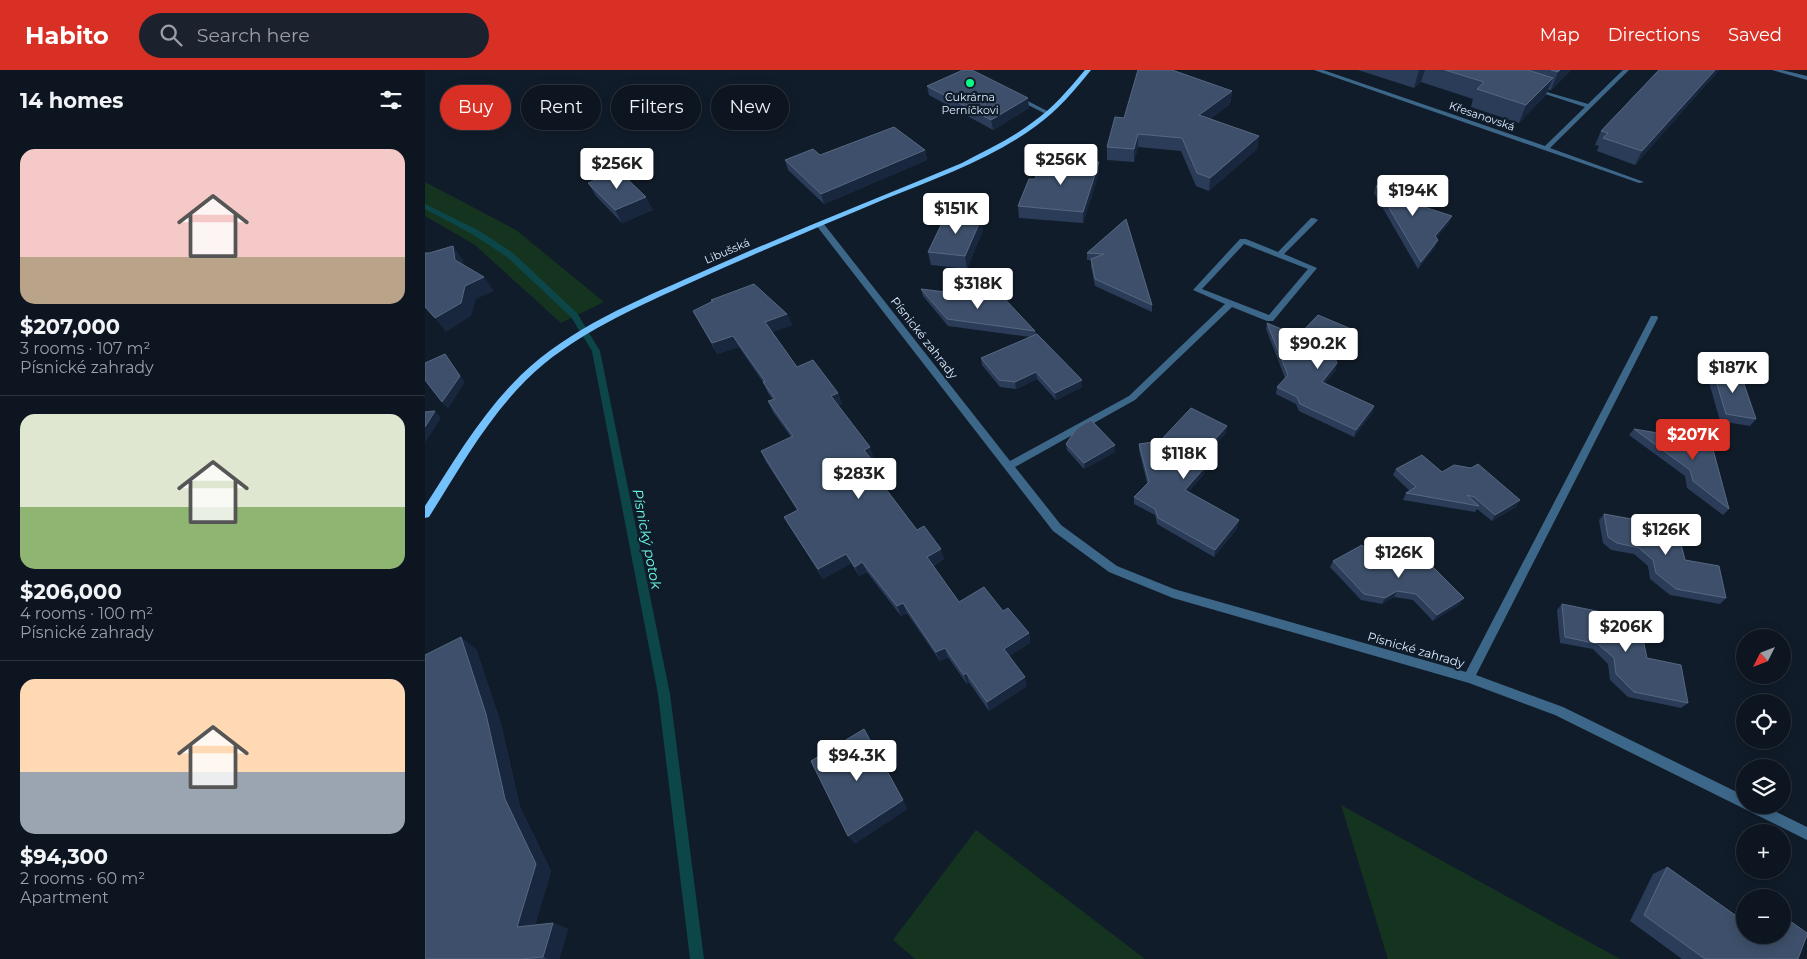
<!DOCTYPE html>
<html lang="en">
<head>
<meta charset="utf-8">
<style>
  :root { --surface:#0d1520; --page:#1b222d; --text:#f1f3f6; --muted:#9a9fa5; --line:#2d343e; --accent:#d93025 }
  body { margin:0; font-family:Montserrat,sans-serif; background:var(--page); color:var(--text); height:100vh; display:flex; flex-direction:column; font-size:19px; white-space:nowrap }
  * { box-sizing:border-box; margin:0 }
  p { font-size:16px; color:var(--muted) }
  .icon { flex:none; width:28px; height:28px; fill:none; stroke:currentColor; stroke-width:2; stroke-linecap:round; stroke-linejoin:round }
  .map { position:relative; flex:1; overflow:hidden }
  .details { display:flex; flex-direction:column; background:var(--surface); width:425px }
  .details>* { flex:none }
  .banner { position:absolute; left:15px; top:15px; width:475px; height:45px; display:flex; gap:10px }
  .needle { width:32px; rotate:228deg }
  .controls { position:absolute; left:1311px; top:559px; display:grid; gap:10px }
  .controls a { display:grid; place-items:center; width:55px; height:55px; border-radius:50%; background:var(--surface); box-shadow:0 2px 12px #0003,0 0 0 1px var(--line); font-size:25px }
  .price { position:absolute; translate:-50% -42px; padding:0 11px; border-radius:5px; background:#fff; color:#222; font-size:16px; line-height:32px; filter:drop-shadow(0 1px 2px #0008) }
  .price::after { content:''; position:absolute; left:50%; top:30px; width:15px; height:11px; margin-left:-8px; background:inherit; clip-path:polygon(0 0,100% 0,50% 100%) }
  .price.selected { background:var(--accent); color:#fff }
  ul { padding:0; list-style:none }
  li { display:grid; align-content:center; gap:10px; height:265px; padding:0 20px }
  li+li { border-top:1px solid var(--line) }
  li span { display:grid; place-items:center; height:155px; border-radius:15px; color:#555 }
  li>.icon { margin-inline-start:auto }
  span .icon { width:90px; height:90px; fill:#fffc; stroke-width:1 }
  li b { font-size:21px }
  h2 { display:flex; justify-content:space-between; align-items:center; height:60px; padding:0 20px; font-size:21px }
  .pill { padding:0 18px; border-radius:22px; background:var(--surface); box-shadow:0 2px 12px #0003,0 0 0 1px var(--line); font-size:18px; line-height:45px }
  .pill.selected { background:var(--accent); color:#fff }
  header { display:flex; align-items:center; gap:30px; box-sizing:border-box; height:70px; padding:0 25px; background:var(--accent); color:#fff }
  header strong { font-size:24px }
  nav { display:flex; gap:28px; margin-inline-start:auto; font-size:18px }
  .search { width:350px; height:45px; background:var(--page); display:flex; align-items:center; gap:12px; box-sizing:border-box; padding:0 18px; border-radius:28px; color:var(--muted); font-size:19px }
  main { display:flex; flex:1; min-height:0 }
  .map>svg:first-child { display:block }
  .green { fill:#143420 }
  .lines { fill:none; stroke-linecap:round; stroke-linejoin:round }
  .stream { fill:#0c4649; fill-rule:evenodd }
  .lane { fill:#3d6788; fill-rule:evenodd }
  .street { fill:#3d6788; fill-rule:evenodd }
  .secondary { fill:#73c1fd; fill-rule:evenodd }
  .wall { fill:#2a3c58 }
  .shaded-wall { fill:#18273e }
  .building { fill:#3d4f6a; stroke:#566881 }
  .poi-dot { fill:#0afc85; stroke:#111c2a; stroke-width:2 }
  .labels { text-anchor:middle; stroke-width:4.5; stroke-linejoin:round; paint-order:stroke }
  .far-poi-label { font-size:11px; fill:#dbecff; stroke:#111c2a }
  .far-street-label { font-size:11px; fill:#dbecff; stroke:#111c2a }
  .street-label { font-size:12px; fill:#dbecff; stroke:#111c2a }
  .water-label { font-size:14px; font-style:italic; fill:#6bfdea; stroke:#111c2a }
</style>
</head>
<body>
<header>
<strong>Habito</strong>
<div class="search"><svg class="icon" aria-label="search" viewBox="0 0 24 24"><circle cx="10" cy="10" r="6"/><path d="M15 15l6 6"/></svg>Search here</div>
<nav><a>Map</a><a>Directions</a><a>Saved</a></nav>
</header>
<main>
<section class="details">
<h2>14 homes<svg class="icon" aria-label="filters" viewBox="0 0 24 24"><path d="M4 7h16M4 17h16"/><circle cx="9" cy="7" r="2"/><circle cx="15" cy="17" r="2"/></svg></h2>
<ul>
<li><span style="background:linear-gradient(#f6c9c9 70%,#b9a48a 0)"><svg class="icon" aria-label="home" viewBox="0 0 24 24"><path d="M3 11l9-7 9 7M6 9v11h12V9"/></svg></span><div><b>$207,000</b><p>3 rooms · 107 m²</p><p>Písnické zahrady</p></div></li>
<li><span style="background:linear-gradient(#dfe7d0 60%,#8fb573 0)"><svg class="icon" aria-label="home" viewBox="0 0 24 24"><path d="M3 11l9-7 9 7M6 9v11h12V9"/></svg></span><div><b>$206,000</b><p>4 rooms · 100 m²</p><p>Písnické zahrady</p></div></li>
<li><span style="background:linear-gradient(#ffd9b3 60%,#9aa5b1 0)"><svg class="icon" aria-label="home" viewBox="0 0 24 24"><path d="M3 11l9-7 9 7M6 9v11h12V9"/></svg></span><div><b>$94,300</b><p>2 rooms · 60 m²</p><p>Apartment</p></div></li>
</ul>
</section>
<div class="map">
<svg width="1382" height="889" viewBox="0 0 1382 889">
  <rect width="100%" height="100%" fill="#111c2a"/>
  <g class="green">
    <polygon points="0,112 91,160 179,232 136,253 50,175 0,146"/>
    <polygon points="916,735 1195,889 963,889"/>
    <polygon points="551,760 720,889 490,889 468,870"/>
  </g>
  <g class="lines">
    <polygon class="stream" points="0,134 53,160 88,183 152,243 175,281 245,624 279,889 265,889 233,624 167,281 146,247 82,187 47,164 0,139"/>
    <polygon class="lane" points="591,27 595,27 626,43 621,44 591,29"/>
    <g class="street">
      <polygon points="889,0 898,0 1120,76 1160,37 1108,20 1108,18 1163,34 1198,0 1204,0 1125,78 1219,112 1214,113"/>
      <polygon points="1347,0 1357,0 1382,6 1382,10"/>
      <path d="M886,148H889L893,150L859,184L892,198L848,251H842L807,237L710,330L590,397L636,455L692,496L749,519L1041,602L1225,248L1226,246H1232L1233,248L1051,605L1138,637L1320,726V735H1337L1382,757V770L1130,645L1044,613L748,528L684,502L628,461L391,155L392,153H398L585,391L704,326L800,234L768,220L815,169H821L853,182ZM819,174L883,199L844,245L777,219Z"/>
    </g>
    <path class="secondary" d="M660,0H666C650,20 632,41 611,56C566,89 512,108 460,129C396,156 331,183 267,212C216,235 164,258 120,293C70,334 38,393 4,447L0,448V436C29,391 57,343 96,305C145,258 211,231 272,204C359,165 448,130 537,93C561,80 586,69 608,52C628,38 644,19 660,0Z"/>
  </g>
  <g class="wall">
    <polygon points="933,0 1146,0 1126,20 1123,20 1120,26 1094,53 1046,37 1048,29 996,12 989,18"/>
    <polygon points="1234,0 1294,0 1210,95 1172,81 1174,76 1170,75 1176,61"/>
    <polygon points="502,16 604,38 568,60 504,25"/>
    <polygon points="807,21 805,34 785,49 834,66 832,79 784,121 771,116 756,81 713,77 709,92 682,90 682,77 699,48"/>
    <polygon points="500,80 502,90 399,134 363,100 360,90 395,85"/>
    <polygon points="674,103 658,153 594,148 593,136 610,109"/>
    <polygon points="163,113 228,140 197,153 171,126"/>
    <polygon points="951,116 990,134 1024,153 1011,168 1010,177 993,199 949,123"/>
    <polygon points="701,149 727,235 727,242 670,216 666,196 666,190 662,190 662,183"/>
    <polygon points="558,160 542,199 506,195 503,182"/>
    <polygon points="496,219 610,261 611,264 657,317 631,330 612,309 591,319 575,317 557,295 556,288 605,267 523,256 498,226"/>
    <polygon points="268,241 362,244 367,255 347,262 372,297 413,323 417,334 413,335 449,388 446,389 457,409 455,411 492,460 519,489 508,496 534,532 578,541 604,563 605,573 584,586 602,616 564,641 544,612 542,614 523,587 515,591 482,543 476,546 442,502 434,506 426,493 398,509 365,457 359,447 372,440 341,392 336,381 366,367 348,342 343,331 348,330 343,323 338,312 314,277 292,284"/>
    <polygon points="842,253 873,266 931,261 929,268 911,290 911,300 900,313 949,336 947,343 929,367 874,341 871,334 851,324 852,317 860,308 841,259"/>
    <polygon points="1285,291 1331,349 1325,356 1295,351 1280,298"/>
    <polygon points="1209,359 1286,372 1304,439 1298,445 1262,418 1260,406 1204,365"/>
    <polygon points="801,363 777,389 780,397 779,404 763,422 813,457 789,487 732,454 730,445 709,434 709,427 722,413 714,380 714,374"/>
    <polygon points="641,374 690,382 659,399 642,380"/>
    <polygon points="971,399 1017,402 1091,437 1067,451 1052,439 1050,442 978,430 981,423 985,421 968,405"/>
    <polygon points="1179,444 1242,462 1260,490 1301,528 1295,534 1245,525 1225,509 1223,496 1209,484 1186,480 1178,473 1174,450"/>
    <polygon points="908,491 957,495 1035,534 1008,551 988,530 969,527 957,534 936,530 905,497"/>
    <polygon points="1137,534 1203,555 1222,588 1263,633 1256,638 1203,627 1185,610 1183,594 1168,579 1135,573 1132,540"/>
    <polygon points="51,579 76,654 95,737 126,801 110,855 128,853 143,859 134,889 0,889"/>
    <polygon points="1242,797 1313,847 1317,836 1320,835 1320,865 1373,889 1257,889 1205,851 1228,804"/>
  </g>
  <g class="shaded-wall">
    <polygon points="994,0 1000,0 996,12 989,18"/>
    <polygon points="1135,0 1146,0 1126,20 1133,2"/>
    <polygon points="1290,0 1294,0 1210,95 1217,81"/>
    <polygon points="1128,8 1120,26 1094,53 1101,35"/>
    <polygon points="807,21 805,34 773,58 774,45"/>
    <polygon points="603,28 604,38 568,60 566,50"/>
    <polygon points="713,64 713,77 709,92 709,79"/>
    <polygon points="834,66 832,79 784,121 785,108"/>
    <polygon points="500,80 502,90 399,134 396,124"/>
    <polygon points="674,92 674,103 658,153 658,142"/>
    <polygon points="221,127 228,140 197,153 190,140"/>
    <polygon points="1027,146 1024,153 1008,172 1010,166"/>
    <polygon points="557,147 558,160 542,199 540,186"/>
    <polygon points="1013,170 1010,177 993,199 996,192"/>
    <polygon points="28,176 38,190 40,203 30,190"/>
    <polygon points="59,207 69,221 51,229 46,246 21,262 10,248 40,216"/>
    <polygon points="362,244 367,255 345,263 340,252"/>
    <polygon points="931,261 929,268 908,294 910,288"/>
    <polygon points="308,266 314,277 292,284 287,273"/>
    <polygon points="20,284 40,312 23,339 17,332"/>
    <polygon points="912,293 911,300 895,319 897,312"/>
    <polygon points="611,302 612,309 591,319 590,312"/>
    <polygon points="657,310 657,317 631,330 630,323"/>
    <polygon points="413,323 417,334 410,337 406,326"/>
    <polygon points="949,336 947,343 929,367 931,360"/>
    <polygon points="10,341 16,348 0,373 0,357"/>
    <polygon points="802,356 801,363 775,392 776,385"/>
    <polygon points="690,375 690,382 659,399 659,393"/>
    <polygon points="445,377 449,388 443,391 439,380"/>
    <polygon points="780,397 779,404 759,427 760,420"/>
    <polygon points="454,399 457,409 452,412 448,402"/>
    <polygon points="1095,430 1091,437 1067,451 1070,445"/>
    <polygon points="814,450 813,457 789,487 790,480"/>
    <polygon points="516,479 519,489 505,497 502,487"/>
    <polygon points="421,484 426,493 398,509 393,499"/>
    <polygon points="437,492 442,502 434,506 430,497"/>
    <polygon points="972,521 969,527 957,534 960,528"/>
    <polygon points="1039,528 1035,534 1008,551 1012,545"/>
    <polygon points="478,533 482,543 476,546 472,536"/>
    <polygon points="604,563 605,573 581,588 579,579"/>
    <polygon points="36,567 51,579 76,654 95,737 126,801 108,863 92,857 80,729"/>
    <polygon points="520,578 523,587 515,591 511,582"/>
    <polygon points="541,603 544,612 542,614 539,605"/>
    <polygon points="600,607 602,616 564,641 562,632"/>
    <polygon points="439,659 483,739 430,774 423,766"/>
    <polygon points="128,853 143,859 134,889 124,889 118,887"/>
  </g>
  <g class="building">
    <polygon points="538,0 547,0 603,28 566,50 502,16"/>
    <polygon points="713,0 747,0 807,21 774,45 834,66 785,108 772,103 757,68 713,64 709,79 682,77 690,47 699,48"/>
    <polygon points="1020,0 1103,0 1128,8 1101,35 1052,19 1059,12"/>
    <polygon points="1126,0 1135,0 1133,2"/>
    <polygon points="1234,0 1290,0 1217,81 1178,68 1183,63 1176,61"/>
    <polygon points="469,57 500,80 396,124 360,90 388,79 395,85"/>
    <polygon points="632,88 674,92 658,142 593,136 604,109 610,109 614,97 623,97 625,94 630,94"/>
    <polygon points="194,101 221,127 190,140 163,113"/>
    <polygon points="971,105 990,134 1027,146 1010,166 1013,170 996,192 951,116"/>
    <polygon points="527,144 557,147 540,186 503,182 518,151 523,151"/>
    <polygon points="701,149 727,235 670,209 666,189 679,184 662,183"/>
    <polygon points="28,176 30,190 59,207 40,216 36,233 10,248 0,237 0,183 4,183"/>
    <polygon points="329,214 362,244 340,252 372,297 388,290 413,323 406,326 445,377 439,380 454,399 448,402 492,460 499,456 516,479 502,487 534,532 559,517 578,541 583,538 604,563 579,579 600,607 562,632 541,603 539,605 520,578 511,582 478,533 472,536 437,492 430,497 421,484 393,499 359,447 373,440 336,381 368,366 343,331 350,329 338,312 340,311 308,266 287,273 268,241 288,231 286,230"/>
    <polygon points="496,219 569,228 576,225 610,261 522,249"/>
    <polygon points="893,245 931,261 910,288 912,293 897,312 949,336 931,360 875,334 872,327 852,317 863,305 842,253 873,266"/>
    <polygon points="612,264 657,310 630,323 611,302 590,312 574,310 556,288"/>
    <polygon points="20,284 35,306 17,332 0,310 0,293"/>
    <polygon points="1285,291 1319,314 1331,349 1301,344"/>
    <polygon points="766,338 802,356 776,385 780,397 760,420 814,450 790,480 733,448 730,439 709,427 724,412 714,374 735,371"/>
    <polygon points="10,341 0,357 0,342"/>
    <polygon points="666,350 690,375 659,393 641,374 652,358"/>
    <polygon points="1209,359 1286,372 1304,439 1268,411 1265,400"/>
    <polygon points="997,385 1017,402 1029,395 1046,398 1053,394 1095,430 1070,445 1049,427 1042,425 1054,436 981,423 991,417 971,399"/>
    <polygon points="1179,444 1240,455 1242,462 1256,474 1260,490 1294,496 1301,528 1251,519 1231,503 1228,490 1214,478 1192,473 1183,467"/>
    <polygon points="937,475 957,495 971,487 989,490 997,486 1039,528 1012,545 991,524 972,521 960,528 939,524 908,491"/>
    <polygon points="1137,534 1201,547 1203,555 1218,569 1222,588 1256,595 1263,633 1209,622 1191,604 1189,588 1173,574 1140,567"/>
    <polygon points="36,567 61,644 80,729 111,794 92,857 128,853 118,887 96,889 0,889 0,585"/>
    <polygon points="439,659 478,730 423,766 386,691"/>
    <polygon points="1242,797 1320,852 1320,865 1358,865 1358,846 1382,863 1382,865 1373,889 1280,889 1219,845"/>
  </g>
  <circle class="poi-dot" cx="545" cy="13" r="5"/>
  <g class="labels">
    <g class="far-poi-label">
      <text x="545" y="31">Cukrárna<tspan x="545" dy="13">Perníčkovi</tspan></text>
    </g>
    <g class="far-street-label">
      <text transform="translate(1057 46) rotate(19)" y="4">Křesanovská</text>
      <text transform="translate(302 181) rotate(-23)" y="4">Libušská</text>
    </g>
    <g class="street-label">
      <text transform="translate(499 268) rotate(52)" y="4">Písnické zahrady</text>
      <text transform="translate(991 580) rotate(16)" y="4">Písnické zahrady</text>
    </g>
    <g class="water-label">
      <text transform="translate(222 469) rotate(79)" y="5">Písnický potok</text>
    </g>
  </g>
</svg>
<div class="controls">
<a><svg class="needle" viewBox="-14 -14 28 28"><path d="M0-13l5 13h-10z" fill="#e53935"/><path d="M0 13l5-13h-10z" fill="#9a9fa5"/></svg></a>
<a><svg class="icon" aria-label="locate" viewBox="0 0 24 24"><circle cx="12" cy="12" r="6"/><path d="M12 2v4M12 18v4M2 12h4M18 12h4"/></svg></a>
<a><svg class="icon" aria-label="layers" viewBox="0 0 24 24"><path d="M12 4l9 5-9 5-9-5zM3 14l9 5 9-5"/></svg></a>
<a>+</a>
<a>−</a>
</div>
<b class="price" style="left:636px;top:116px">$256K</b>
<b class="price" style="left:192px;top:120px">$256K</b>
<b class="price" style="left:988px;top:147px">$194K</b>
<b class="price" style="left:531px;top:165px">$151K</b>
<b class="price" style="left:553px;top:240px">$318K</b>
<b class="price" style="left:893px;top:300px">$90.2K</b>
<b class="price" style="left:1308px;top:324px">$187K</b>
<b class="price selected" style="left:1268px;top:391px">$207K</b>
<b class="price" style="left:759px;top:410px">$118K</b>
<b class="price" style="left:434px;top:430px">$283K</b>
<b class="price" style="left:1241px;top:486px">$126K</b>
<b class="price" style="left:974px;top:509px">$126K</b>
<b class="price" style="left:1201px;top:583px">$206K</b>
<b class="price" style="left:432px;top:712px">$94.3K</b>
<div class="banner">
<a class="pill selected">Buy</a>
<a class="pill">Rent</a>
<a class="pill">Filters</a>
<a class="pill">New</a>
</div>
</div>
</main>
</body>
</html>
